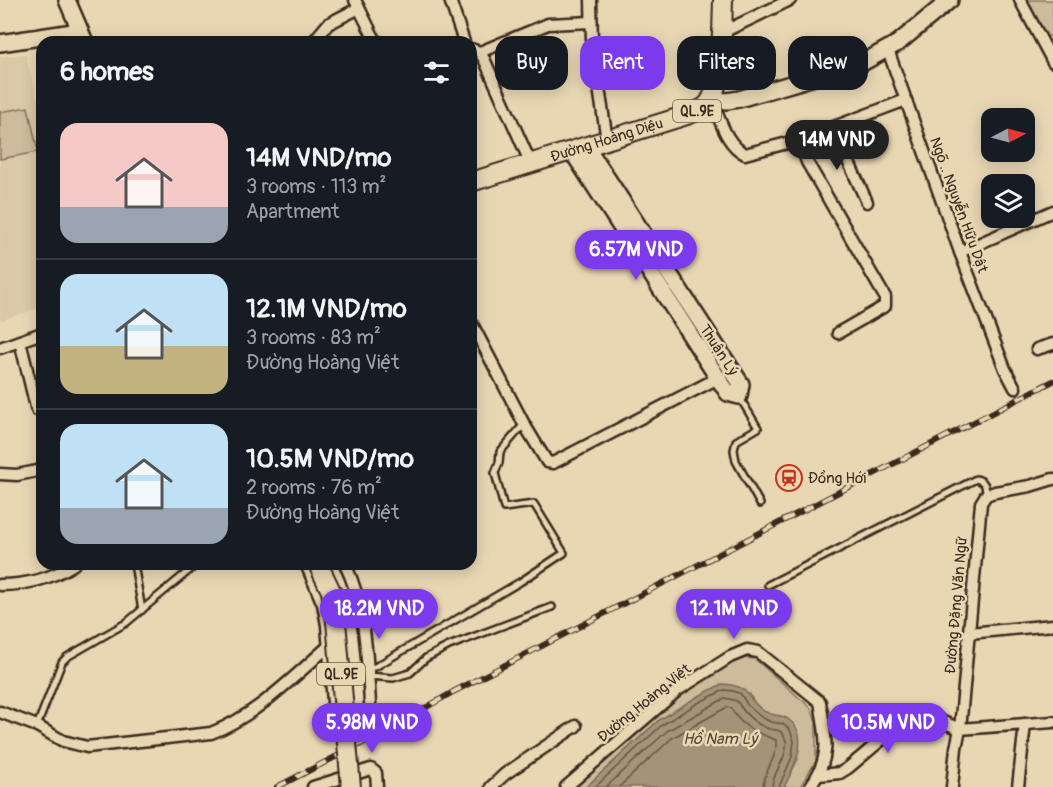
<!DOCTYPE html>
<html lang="en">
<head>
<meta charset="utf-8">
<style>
  :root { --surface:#171b24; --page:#242831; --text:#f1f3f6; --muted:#9ea1a6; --line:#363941; --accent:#7c3aed }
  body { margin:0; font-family:Pangolin,sans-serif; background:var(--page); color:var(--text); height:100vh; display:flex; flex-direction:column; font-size:22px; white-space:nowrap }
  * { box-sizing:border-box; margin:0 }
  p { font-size:20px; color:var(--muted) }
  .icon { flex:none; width:33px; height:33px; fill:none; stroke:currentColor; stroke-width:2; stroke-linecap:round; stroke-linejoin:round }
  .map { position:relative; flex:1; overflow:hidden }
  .side { position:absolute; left:36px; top:36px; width:441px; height:534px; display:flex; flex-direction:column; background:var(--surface); border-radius:18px; box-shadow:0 3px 15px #0003 }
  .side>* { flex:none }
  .guide { position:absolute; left:495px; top:36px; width:468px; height:54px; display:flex; gap:12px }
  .needle { width:39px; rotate:84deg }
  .fabs { position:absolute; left:981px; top:108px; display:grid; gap:12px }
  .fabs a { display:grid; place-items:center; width:54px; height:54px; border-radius:12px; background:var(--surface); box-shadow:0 3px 15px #0003; font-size:30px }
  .price { position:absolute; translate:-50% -51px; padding:0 14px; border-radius:21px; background:var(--accent); color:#fff; font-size:20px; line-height:39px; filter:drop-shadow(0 2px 3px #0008) }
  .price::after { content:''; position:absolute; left:50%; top:36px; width:18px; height:14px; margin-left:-9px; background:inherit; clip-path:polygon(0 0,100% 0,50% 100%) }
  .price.active { background:#222; color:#fff }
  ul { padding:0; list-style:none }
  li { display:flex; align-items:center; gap:18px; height:150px; padding:0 24px }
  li+li { border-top:2px solid var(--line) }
  li span { display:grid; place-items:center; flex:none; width:168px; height:120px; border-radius:18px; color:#555 }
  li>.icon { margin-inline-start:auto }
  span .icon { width:72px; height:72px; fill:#fffc; stroke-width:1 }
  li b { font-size:26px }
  h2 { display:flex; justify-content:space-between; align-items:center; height:72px; padding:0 24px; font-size:26px }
  .pill { padding:0 21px; border-radius:18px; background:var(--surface); box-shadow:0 3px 15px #0003; font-size:21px; line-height:54px }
  .pill.active { background:var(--accent); color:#fff }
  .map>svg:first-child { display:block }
  .built { fill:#dac8a7 }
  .green { fill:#cdbb9c; stroke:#84725d; stroke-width:1.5 }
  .water { fill:#a59379; stroke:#7b6955; stroke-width:1.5 }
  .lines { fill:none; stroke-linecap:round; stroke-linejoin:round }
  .shore { stroke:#655442; stroke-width:1.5 }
  .lane-casing { stroke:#3b2a1e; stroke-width:10 }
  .street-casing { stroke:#3b2a1e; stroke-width:15 }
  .secondary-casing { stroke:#3b2a1e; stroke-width:20 }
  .primary-casing { stroke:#3b2a1e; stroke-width:22 }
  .lane { stroke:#e9d7b4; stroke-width:5 }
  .street { stroke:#e9d7b4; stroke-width:10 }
  .secondary { stroke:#e9d7b4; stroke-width:15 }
  .primary { stroke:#e9d7b4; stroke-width:18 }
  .rail-casing { stroke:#3b2a1e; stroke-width:6 }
  .rail { stroke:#e9d7b4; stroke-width:4; stroke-dasharray:11; stroke-linecap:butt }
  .primary-bridge-casing { stroke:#3b2a1e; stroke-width:22; stroke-linecap:butt }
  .primary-bridge { stroke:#e9d7b4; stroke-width:18 }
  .labels { text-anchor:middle; stroke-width:5; stroke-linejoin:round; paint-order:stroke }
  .shield { fill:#e9d7b4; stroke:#6f5e4b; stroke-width:1.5 }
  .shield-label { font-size:14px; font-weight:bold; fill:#3b2a1e }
  .street-label { font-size:15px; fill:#3b2a1e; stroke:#e9d7b4 }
  .poi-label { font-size:15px; fill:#3b2a1e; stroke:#e9d7b4; text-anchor:start }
  .water-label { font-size:16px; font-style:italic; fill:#564435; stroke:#e9d7b4 }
</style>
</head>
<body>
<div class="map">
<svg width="1053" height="787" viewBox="0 0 1053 787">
  <rect width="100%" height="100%" fill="#e9d7b4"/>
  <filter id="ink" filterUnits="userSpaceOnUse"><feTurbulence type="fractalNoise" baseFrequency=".0167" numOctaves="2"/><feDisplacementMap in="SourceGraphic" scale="12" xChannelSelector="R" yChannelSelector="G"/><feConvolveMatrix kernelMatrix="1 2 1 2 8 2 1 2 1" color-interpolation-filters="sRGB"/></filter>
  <g filter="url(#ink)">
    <polygon class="built" points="25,54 42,114 42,307 0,321 0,57"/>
    <g class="green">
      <polygon points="1024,0 1053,0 1053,34 1044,39"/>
      <polygon points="28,107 38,152 0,159 0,112"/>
      <path d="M746,658L755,659L811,708L816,722V761L800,787H784L798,759L780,717C767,715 754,707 750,694L659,720L586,787H570L668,702L733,662Z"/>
    </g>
    <path class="water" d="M722,684C752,686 744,696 762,710C770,716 780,714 788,719C812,735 793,769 784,787H586L659,720L695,698Z"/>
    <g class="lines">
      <g class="shore">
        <polyline points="595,787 662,725 698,703 724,690 733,691 741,694 748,706 761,717 771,722 784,724 790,730 794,741 792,757 779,787"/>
        <path d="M606,787L667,731L725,698L737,701C744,713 755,724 769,729C773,730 779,729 782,733C783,734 786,740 786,742C788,758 773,771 772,787"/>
        <path d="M619,787L672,738L727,707L731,708C740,727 758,733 776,740C778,757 764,770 763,787"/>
      </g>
      <defs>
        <g id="lane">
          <polyline points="740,398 758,428 736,441 734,450 736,461 760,504"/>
          <polyline points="134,564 142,610"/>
          <path d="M768,585L976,479C985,481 986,486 986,495"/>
          <polyline points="367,668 375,667 520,582 564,553 534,504 504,508 495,473 499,463 500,452 524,424"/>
          <polyline points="368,676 393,678 410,673 426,658 449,646 552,607"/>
          <polyline points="37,726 62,662 67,657 126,623 197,564"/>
        </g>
        <g id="street">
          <polyline points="355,0 376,42"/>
          <polyline points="450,0 464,42"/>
          <polyline points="591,0 592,42 607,140"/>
          <polyline points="1020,0 1053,62"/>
          <polyline points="721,33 790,0"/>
          <polyline points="313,42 328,24 359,8"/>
          <polyline points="471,49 480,52 485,61 531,164"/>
          <polyline points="888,50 960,252 1005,369 1015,388"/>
          <polyline points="480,52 548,24 591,22"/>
          <path d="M711,99C720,118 725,144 745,154L799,140L906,100"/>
          <polyline points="833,128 867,202"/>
          <polyline points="799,140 807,162 885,297 885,306 838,333"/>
          <polyline points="960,252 1053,211"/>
          <polyline points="471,322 524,424 547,462 553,463 718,378"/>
          <polyline points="20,341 36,407 37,410 42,411"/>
          <polyline points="0,348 42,333"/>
          <polyline points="1037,349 1053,344"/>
          <polyline points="0,474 17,475 42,470"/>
          <path d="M306,564L323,604L327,625L335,729L337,730L369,721L371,718C367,666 368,611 345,564"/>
          <path d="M0,585C28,585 51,579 74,564"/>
          <polyline points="969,633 1053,625"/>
          <path d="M0,712L37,726L63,741L87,747L211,733C256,716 293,677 329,646"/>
          <polyline points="819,775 840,773 848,768 911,715 921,713 960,729 1053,722"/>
          <polyline points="313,787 371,769 376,773 377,787"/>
          <polyline points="491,787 505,774 576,726"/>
          <path d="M566,787L678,690L730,657L747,650L758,652L820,702C826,736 832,757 810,787"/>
          <polyline points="952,787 956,748 960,729 981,503 986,495 995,492 1030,486 1053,479"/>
          <polyline points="1018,787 1025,724"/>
        </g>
        <g id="secondary">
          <polyline points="67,0 85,42"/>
          <polyline points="0,43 80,31"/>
          <polyline points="711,99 727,101 739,99 862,63 898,43 950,0"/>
          <polyline points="572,151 718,378 728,393 739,396 741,384 586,146"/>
        </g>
        <g id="primary">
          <path id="s1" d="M471,182L687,115C694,112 703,110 708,104C723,86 722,24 723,0"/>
        </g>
      </defs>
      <use href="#lane" class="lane-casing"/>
      <use href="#street" class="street-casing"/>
      <use href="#secondary" class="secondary-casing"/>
      <use href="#primary" class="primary-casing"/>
      <use href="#lane" class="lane"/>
      <use href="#street" class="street"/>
      <use href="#secondary" class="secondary"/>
      <use href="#primary" class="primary"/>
      <defs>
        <polyline id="rail" points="277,787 378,735 453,692 1053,381"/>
      </defs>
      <use href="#rail" class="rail-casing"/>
      <use href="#rail" class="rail"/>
      <defs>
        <polyline id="primary-bridge" points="318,564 331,591 335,611 351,787"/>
      </defs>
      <use href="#primary-bridge" class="primary-bridge-casing"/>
      <use href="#primary-bridge" class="primary-bridge"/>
    </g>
  </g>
  <defs>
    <symbol id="station-ring" viewBox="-11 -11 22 22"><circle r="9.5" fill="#e9d7b4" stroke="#c8321e" stroke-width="1.5"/><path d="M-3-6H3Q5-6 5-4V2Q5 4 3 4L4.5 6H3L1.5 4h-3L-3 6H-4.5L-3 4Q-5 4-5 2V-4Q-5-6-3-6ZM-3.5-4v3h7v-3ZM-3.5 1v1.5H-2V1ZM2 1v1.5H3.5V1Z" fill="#c8321e"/></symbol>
  </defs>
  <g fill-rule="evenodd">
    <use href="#station-ring" x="774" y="463" width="30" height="30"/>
  </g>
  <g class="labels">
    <g class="shield">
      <rect x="673" y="100" width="48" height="22" rx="4.5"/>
      <rect x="317" y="663" width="48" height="22" rx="4.5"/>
    </g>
    <g class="shield-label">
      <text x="697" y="116">QL.9E</text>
      <text x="341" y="679">QL.9E</text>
    </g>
    <g class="street-label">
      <text dy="5" stroke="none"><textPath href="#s1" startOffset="142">Đường Hoàng Diệu</textPath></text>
      <text transform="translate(959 205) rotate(70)" y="5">Ngõ .. Nguyễn Hữu Dật</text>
      <text transform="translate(719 350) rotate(57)" y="5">Thuận Lý</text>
      <text transform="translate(956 605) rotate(-85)" y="5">Đường Đặng Văn Ngữ</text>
      <text transform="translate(644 703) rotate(-39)" y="5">Đường Hoàng Việt</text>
    </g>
    <g class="poi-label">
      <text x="808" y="483">Đồng Hới</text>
    </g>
    <g class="water-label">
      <text x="720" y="744">Hồ Nam Lý</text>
    </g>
  </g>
</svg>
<div class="fabs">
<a><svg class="needle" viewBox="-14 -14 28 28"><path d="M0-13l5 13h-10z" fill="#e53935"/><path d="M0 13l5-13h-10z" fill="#9ea1a6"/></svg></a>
<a><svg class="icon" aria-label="layers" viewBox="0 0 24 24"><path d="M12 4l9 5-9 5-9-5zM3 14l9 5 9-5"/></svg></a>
</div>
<b class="price active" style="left:837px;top:171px">14M VND</b>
<b class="price" style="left:636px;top:281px">6.57M VND</b>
<b class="price" style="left:379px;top:640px">18.2M VND</b>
<b class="price" style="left:734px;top:640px">12.1M VND</b>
<b class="price" style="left:372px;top:754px">5.98M VND</b>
<b class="price" style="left:888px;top:754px">10.5M VND</b>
<div class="guide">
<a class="pill">Buy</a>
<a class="pill active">Rent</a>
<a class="pill">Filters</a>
<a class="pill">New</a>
</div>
<section class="side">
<h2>6 homes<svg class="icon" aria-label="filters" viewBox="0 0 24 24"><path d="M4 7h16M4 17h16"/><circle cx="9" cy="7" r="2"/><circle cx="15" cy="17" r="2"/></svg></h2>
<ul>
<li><span style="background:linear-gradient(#f6c9c9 70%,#9aa5b1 0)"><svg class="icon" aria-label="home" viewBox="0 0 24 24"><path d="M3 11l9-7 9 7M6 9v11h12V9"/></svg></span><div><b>14M VND/mo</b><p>3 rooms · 113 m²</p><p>Apartment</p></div></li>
<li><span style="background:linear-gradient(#bfe0f5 60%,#c2b280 0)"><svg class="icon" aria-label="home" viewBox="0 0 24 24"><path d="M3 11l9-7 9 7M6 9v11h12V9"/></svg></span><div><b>12.1M VND/mo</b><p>3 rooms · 83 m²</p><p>Đường Hoàng Việt</p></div></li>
<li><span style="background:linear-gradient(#bfe0f5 70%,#9aa5b1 0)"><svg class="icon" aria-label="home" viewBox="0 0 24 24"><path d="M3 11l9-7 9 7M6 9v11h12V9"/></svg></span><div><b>10.5M VND/mo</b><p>2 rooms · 76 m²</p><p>Đường Hoàng Việt</p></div></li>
</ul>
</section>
</div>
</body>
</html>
